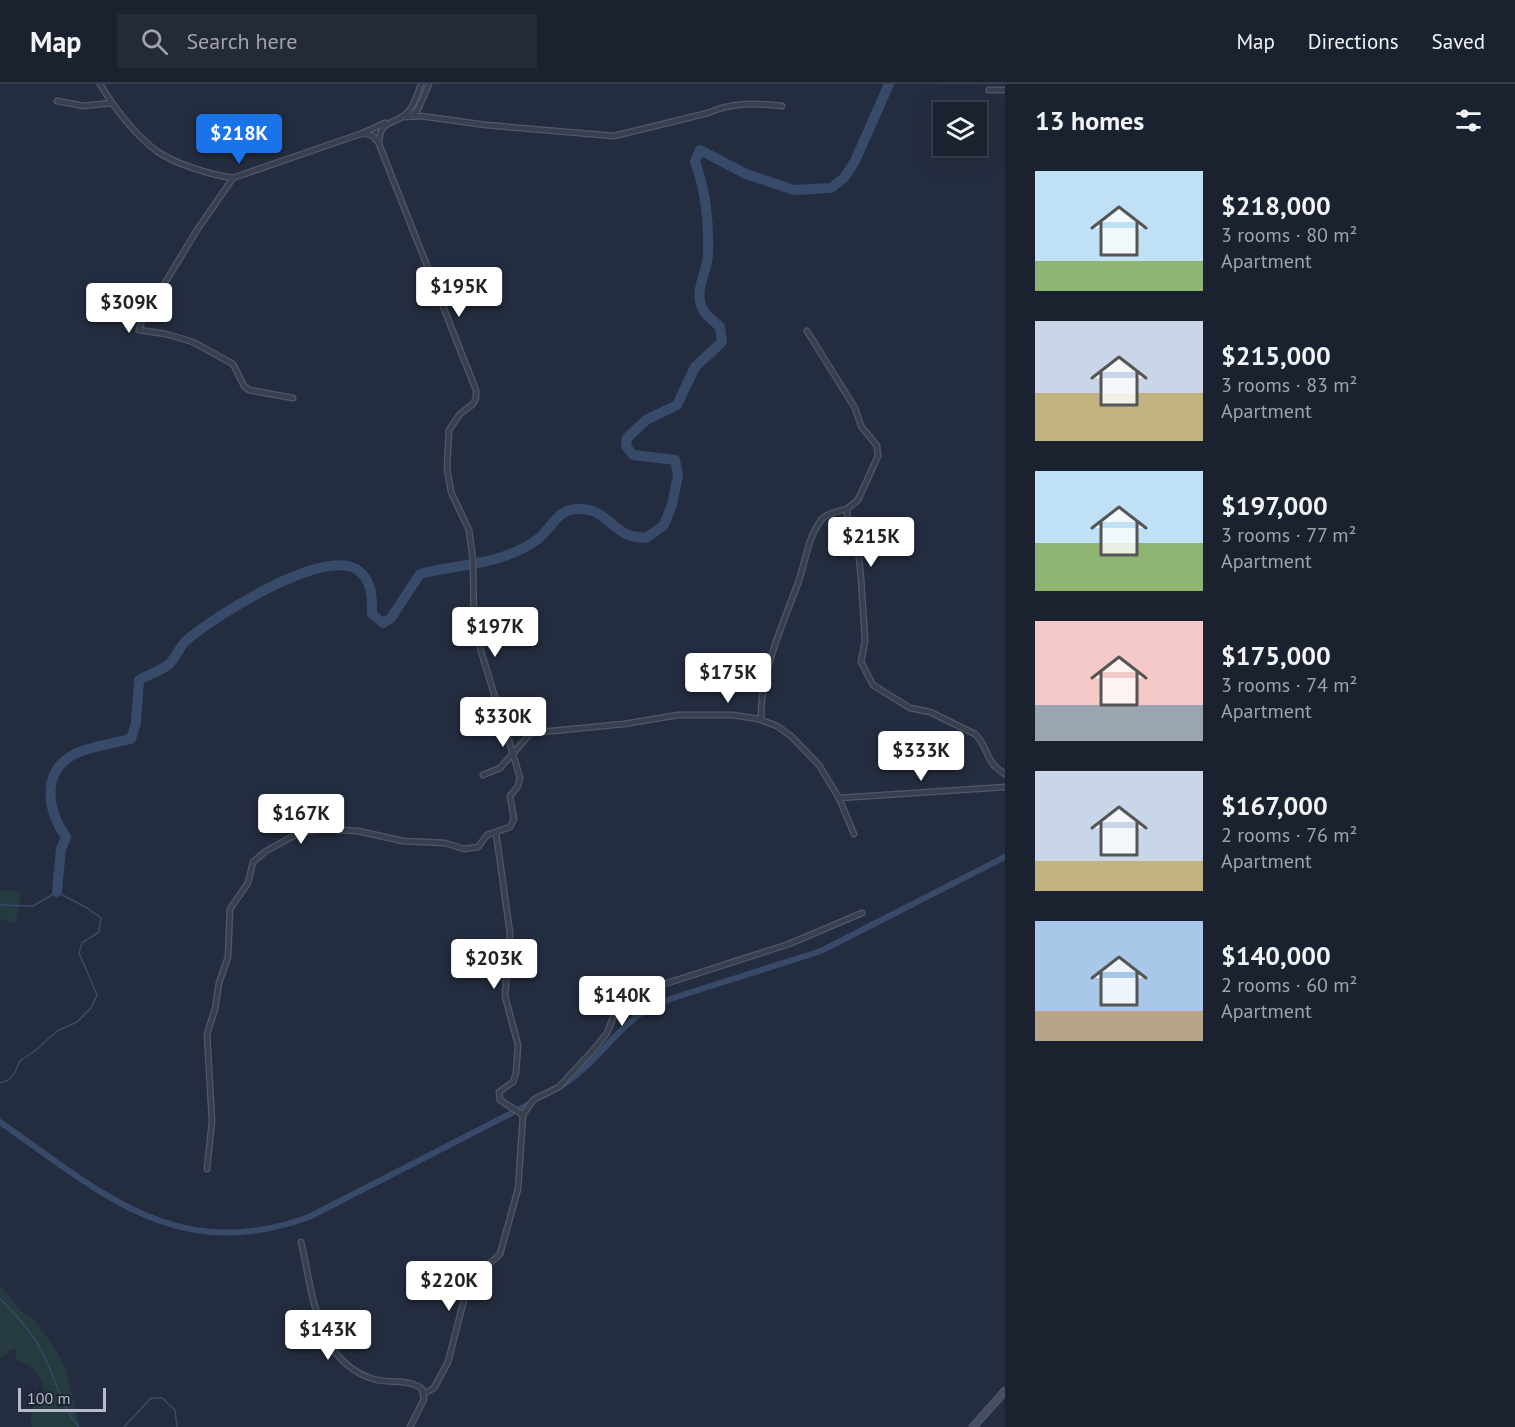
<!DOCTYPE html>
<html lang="en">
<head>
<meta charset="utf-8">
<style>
  :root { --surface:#1b222f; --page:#242a37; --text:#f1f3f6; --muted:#a0a4aa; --line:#393f4b; --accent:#1a73e8 }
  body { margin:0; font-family:"PT Sans",sans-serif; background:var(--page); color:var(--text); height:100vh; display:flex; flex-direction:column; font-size:22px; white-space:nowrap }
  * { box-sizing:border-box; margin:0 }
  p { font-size:20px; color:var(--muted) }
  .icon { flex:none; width:33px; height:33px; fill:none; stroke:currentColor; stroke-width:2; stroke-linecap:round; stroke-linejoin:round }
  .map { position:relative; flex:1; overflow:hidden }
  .drawer { display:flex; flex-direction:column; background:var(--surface); width:510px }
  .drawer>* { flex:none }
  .buttons { position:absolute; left:933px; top:18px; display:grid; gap:12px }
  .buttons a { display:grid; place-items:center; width:54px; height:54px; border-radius:0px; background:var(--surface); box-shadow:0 6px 24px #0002,0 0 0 2px var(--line); font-size:30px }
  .scale { position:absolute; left:18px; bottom:15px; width:88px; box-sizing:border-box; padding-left:6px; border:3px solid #b4bbca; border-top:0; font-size:16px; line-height:21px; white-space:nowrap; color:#b4bbca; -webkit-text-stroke:4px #1d2534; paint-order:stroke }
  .price { position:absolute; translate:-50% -51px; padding:0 14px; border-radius:6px; background:#fff; color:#222; font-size:20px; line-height:39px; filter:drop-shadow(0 2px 3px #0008) }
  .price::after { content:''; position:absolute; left:50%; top:36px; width:18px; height:14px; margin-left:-9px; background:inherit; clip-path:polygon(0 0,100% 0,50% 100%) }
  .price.on { background:var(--accent); color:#fff }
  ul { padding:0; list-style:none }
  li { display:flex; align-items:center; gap:18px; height:150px; padding:0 30px }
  li span { display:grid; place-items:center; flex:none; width:168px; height:120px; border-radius:0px; color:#555 }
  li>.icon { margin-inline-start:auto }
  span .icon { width:72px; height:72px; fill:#fffc; stroke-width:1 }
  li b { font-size:26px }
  h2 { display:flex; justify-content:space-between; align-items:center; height:72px; padding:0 30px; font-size:26px }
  header { display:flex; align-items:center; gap:36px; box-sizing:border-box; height:84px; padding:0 30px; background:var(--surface); border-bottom:2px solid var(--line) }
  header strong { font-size:28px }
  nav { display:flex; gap:33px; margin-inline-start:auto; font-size:21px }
  .search { width:420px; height:54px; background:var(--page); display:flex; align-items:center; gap:15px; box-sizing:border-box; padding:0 21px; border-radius:0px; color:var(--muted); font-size:22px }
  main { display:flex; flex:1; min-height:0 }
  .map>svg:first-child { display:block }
  .green { fill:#263b40 }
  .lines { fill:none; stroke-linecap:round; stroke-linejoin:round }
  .stream { stroke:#384a69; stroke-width:1.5 }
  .canal { stroke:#384a69; stroke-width:6 }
  .river { stroke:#384a69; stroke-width:10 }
  .street-casing { stroke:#505867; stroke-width:7 }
  .secondary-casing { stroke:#505867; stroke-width:9 }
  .street { stroke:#38404f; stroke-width:4.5 }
  .secondary { stroke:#464e62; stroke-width:7 }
</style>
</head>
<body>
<header>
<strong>Map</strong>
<div class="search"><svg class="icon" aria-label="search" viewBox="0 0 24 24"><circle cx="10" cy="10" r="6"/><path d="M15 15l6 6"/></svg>Search here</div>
<nav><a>Map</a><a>Directions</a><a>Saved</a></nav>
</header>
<main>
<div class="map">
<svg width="1005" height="1343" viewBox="0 0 1005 1343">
  <rect width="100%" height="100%" fill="#242d3f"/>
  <g class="green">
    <polygon points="0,806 21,808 16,839 0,835"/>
    <path d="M0,1201L20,1226L35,1237L53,1262L65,1282L80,1343H32L30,1337L33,1326V1308L45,1307C40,1290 33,1282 16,1276V1266L12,1265L0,1275Z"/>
  </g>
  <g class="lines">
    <g class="stream">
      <polyline points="0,821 33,822 57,808 87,824 101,834 99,848 82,859 79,869 97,911 91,924 77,938 57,947 36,966 20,977 14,990 8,996 0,999"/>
      <path d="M0,1214C15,1231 31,1246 41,1266C55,1291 60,1321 79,1343"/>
      <polyline points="124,1343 151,1314 162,1314 175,1326 177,1343"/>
    </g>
    <g class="canal">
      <path d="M558,1004C589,986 609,955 637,932C647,925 659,920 670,915L821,867L1005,773"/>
      <path d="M0,1038C102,1109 176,1181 309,1133L533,1018"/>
    </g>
    <path class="river" d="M57,808L61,765L66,753C47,726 40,686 77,669C93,662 114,659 131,655L136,639L139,596C148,591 160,587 168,581C176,575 179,562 187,556C213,533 329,459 360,488C373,499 372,515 372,530L383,539L391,534L420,490C461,479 501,482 538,455C551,445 557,426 576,425C605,424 608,442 628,451C633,453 641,453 646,454L664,441L672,421L678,391L675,376L633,371L626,362L627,354L646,336L677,321L695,283L722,258L720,243C715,238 706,232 703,226C693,207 707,189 708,171C709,140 706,107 695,78L700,66L746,90L794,106L831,104L844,94L855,77L889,0"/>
    <defs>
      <g id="street">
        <path d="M100,0C114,24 135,51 158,68C176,80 211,91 233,94L363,49L373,52L378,58"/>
        <path d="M421,0C418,9 415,20 409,27C397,42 379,33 379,60L476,306V314L473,320L460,330L449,346L447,384L451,408L469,446L473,476L474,544L501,633L514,644L531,649L624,640L678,631H733L758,635L777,642L791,652L819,681L839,714L854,750"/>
        <polyline points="989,6 1005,6"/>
        <polyline points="57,17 84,22 111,19"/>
        <polyline points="412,32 418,25 429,0"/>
        <path d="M404,33L421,32L486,41L614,52L708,29C732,18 756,19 782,22"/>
        <polyline points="363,49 385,39"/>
        <polyline points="233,94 197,146 142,237 139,246 166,250 193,258 233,280 244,302 249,306 293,314"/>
        <path d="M807,247L855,324L861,342L877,362L878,372L858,416L847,425L848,442L858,464L861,494L865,557L861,578L873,601L910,624L930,628L975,650C990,664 983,677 1005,690"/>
        <path d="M761,636C760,589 782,543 798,499C806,477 807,454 822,435C827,429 840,427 847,425"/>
        <polyline points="483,691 500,684 531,649"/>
        <polyline points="839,714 1005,703"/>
        <polyline points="496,749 510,849 505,912 518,961 516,989 513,998 499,1008 500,1016 523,1031"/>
        <polyline points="207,1085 212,1037 207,950 215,925 219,899 228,873 230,825 248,799 253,778 266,767 299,749 320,745 358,747 403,757 445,759 464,765 478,763 487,751 510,743 514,735 510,712 518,702 520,694 502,633"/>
        <path d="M301,1158C313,1207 315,1277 373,1295C389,1300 409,1294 422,1305L424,1315L410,1343"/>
        <polyline points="425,1309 434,1304 448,1278 467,1204 478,1190 500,1170 518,1105 523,1031 533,1016 559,1003 595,964 607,949 619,919 624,913 789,860 862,829"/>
      </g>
      <polyline id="secondary" points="973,1343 1005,1307"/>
    </defs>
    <use href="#street" class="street-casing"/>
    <use href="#secondary" class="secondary-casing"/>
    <use href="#street" class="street"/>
    <use href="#secondary" class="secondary"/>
  </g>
</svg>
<div class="buttons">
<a><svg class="icon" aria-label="layers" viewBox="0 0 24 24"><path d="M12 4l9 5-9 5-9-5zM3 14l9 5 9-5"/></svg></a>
</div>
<div class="scale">100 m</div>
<b class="price on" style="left:239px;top:81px">$218K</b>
<b class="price" style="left:459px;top:234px">$195K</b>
<b class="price" style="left:129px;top:250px">$309K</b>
<b class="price" style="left:871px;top:484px">$215K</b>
<b class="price" style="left:495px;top:574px">$197K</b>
<b class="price" style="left:728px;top:620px">$175K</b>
<b class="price" style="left:503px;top:664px">$330K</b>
<b class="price" style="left:921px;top:698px">$333K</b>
<b class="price" style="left:301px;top:761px">$167K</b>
<b class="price" style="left:494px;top:906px">$203K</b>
<b class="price" style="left:622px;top:943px">$140K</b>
<b class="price" style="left:449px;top:1228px">$220K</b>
<b class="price" style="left:328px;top:1277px">$143K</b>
</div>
<section class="drawer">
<h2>13 homes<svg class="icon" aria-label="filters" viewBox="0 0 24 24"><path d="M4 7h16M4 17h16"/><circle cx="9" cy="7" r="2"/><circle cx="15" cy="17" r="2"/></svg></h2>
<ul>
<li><span style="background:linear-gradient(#bfe0f5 75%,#8fb573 0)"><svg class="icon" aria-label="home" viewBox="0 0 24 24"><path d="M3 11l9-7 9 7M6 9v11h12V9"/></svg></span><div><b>$218,000</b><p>3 rooms · 80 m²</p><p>Apartment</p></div></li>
<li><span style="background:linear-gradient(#c9d6e8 60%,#c2b280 0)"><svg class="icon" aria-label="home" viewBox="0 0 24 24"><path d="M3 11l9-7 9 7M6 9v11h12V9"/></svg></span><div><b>$215,000</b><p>3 rooms · 83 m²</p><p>Apartment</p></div></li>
<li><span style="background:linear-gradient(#bfe0f5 60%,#8fb573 0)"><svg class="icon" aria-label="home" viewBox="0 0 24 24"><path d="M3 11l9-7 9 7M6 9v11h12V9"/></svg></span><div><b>$197,000</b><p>3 rooms · 77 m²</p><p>Apartment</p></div></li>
<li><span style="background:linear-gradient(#f6c9c9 70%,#9aa5b1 0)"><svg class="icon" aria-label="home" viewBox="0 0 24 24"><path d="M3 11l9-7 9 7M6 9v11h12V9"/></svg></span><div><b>$175,000</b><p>3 rooms · 74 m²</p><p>Apartment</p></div></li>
<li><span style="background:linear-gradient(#c9d6e8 75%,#c2b280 0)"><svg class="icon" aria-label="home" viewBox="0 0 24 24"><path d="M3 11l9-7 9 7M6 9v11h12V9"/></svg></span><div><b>$167,000</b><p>2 rooms · 76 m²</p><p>Apartment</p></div></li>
<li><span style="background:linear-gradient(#a9c7e8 75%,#b9a48a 0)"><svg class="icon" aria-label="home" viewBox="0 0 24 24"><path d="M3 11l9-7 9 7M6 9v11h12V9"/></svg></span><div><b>$140,000</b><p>2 rooms · 60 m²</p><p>Apartment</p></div></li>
</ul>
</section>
</main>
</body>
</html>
